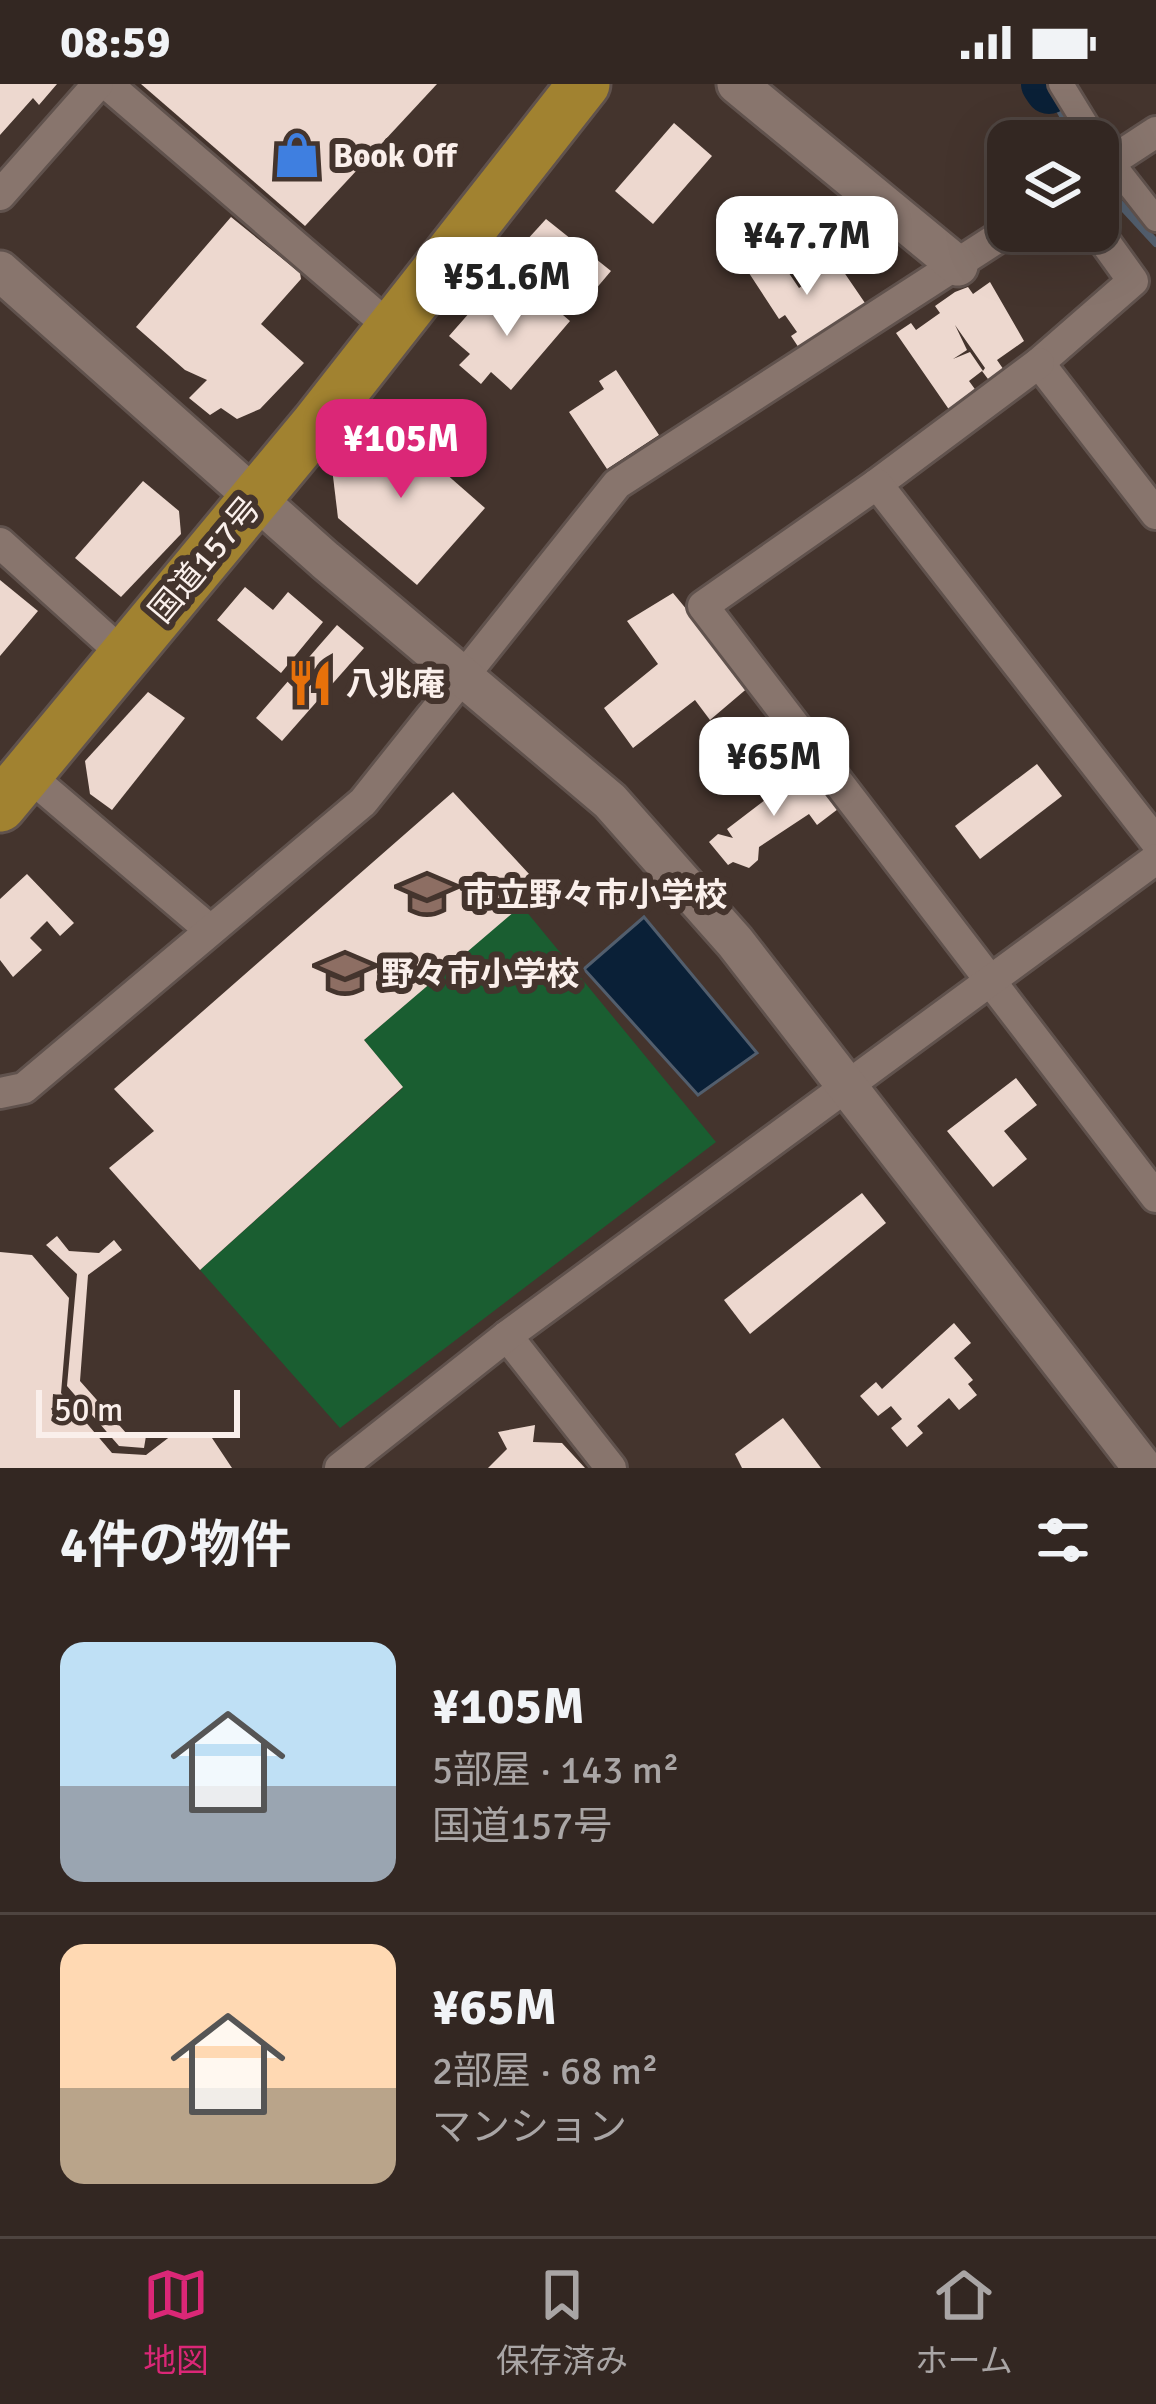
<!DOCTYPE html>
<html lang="ja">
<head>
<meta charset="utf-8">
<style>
  :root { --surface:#332722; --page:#3b2f2a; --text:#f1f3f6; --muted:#a9a5a5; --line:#4e4440; --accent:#db2777 }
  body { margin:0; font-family:Signika,"Noto Sans JP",sans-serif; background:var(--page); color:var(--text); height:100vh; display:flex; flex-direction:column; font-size:45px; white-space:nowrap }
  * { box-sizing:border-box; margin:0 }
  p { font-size:39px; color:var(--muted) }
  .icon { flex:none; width:66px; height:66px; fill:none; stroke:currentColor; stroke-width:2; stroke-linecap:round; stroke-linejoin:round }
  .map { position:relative; height:1384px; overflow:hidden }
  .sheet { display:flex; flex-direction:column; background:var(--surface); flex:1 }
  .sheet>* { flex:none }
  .buttons { position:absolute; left:987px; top:36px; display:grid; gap:24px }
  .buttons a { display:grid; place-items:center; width:132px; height:132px; border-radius:24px; background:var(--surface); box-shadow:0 12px 48px #0002,0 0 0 3px var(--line); font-size:60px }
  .scale { position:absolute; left:36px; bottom:30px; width:204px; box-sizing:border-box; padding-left:12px; border:6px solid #faefeb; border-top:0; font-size:33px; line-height:42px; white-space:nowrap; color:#faefeb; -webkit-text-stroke:9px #44342d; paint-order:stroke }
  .price { position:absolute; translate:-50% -102px; padding:0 27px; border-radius:24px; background:#fff; color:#222; font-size:39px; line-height:78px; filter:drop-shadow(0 3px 6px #0008) }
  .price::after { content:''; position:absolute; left:50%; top:72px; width:36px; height:27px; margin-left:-18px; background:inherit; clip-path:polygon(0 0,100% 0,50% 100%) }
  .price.active { background:var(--accent); color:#fff }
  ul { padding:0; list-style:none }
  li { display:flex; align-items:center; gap:36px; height:300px; padding:0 60px }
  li+li { border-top:3px solid var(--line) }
  li span { display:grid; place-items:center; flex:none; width:336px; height:240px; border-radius:24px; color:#555 }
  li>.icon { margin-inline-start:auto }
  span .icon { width:144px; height:144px; fill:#fffc; stroke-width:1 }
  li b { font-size:51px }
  h2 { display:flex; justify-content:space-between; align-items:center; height:144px; padding:0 60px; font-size:51px }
  .status { display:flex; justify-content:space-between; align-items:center; height:84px; padding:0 60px; background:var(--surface); direction:ltr }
  .status svg { height:33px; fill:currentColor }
  .dock { display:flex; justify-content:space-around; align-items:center; height:168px; border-top:3px solid var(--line); background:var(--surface); font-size:33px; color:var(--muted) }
  .dock a { display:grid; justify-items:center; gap:6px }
  .dock .active { color:var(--accent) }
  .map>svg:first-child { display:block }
  .green { fill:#1a5e31 }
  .water { fill:#0a2037; stroke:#525e6d; stroke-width:3 }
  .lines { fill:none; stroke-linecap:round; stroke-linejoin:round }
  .stream { stroke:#525e6d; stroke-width:8 }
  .river { stroke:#0a2037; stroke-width:48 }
  .building { fill:#edd8cf; fill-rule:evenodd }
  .pedestrian-casing { stroke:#60524d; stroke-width:30 }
  .minor-casing { stroke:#60524d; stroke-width:36 }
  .tertiary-casing { stroke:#60524d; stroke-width:45 }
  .trunk-casing { stroke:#60524d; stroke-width:57 }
  .pedestrian { stroke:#88756d; stroke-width:24 }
  .minor { stroke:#88756d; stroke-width:30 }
  .tertiary { stroke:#88756d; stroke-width:39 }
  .trunk { stroke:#a18230; stroke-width:51 }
  .labels { text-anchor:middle; stroke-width:12; stroke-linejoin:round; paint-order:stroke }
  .poi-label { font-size:33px; font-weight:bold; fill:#faefeb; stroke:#44342d; text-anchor:start }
  .street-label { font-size:33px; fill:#faefeb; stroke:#44342d }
</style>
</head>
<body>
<div class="status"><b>08:59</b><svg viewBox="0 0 49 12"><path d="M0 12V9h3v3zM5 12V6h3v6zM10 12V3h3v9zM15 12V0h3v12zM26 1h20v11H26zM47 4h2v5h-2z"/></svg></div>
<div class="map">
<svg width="1156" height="1384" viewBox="0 0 1156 1384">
  <rect width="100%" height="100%" fill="#44342d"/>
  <polygon class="green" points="521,821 716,1058 340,1344 200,1186 403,1004 364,956"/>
  <polygon class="water" points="644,833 757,969 698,1011 584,885"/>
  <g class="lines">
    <g class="stream">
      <polyline points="1049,6 1077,57"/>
      <polyline points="1098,96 1156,159"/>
    </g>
    <polyline class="river" points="1045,0 1049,6"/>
  </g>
  <g class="building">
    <polygon points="0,0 57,0 39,21 33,14 0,51"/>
    <polygon points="141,0 437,0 305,142"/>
    <polygon points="674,39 712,72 653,140 615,107"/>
    <polygon points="231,133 300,189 301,195 261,240 304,279 260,325 237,335 221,324 210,331 189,314 207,296 185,286 136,243"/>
    <polygon points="546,135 611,187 578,226 518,174 516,168"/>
    <polygon points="776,170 799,204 837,178 865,219 799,264 791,252 797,248 785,231 779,235 747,186"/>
    <path d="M990,198L1024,257L997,276L1006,289L991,299L982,287L969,297L977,308L950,327L896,249L911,239L916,246L940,229L935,222L955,208L968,203L973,210ZM955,241L985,284L983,287L970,268L953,275L967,266Z"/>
    <polygon points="536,208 570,237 511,306 491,288 481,300 459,281 470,270 449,252 485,211 513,235"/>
    <polygon points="616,286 659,351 607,385 569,328 604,305 599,297"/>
    <polygon points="380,332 485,424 417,501 338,434 332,384"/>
    <polygon points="143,397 179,427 181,450 121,513 75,474"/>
    <polygon points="0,496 38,527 0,572"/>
    <polygon points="245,503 273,526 288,508 323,538 281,589 217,536"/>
    <polygon points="673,509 750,602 710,636 695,616 633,664 604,624 658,580 627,537"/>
    <polygon points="337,541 364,564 282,657 256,634"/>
    <polygon points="148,608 185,634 112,726 90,710 85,677"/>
    <polygon points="1037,680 1062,712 980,775 955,742"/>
    <polygon points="807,684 838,725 817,741 809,730 759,763 758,776 749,784 733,778 728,781 709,758 718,750 733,754 727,745"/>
    <polygon points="453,708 542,804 364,956 403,1003 200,1186 109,1084 154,1047 114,1005"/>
    <polygon points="27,790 74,839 60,852 47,837 30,854 42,866 13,893 0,876 0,815"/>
    <polygon points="1016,994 1037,1021 1004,1047 1027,1075 993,1103 947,1047"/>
    <polygon points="862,1109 886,1139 750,1250 724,1216"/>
    <polygon points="57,1152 69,1167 99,1169 114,1156 122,1166 88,1191 80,1297 127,1350 146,1352 144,1364 119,1362 67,1302 77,1190 46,1161"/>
    <polygon points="0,1168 32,1171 69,1214 61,1309 112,1369 146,1371 176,1348 210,1351 232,1384 0,1384"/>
    <polygon points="954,1239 971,1259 954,1274 973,1296 968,1300 977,1311 959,1326 949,1314 917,1342 923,1349 907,1363 891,1344 902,1335 891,1322 878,1332 860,1312 876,1298 882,1305"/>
    <polygon points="783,1334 821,1384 742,1384 735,1370"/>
    <polygon points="535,1341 533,1358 562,1359 585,1384 488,1384 507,1365 498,1348"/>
  </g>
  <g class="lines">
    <defs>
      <g id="pedestrian">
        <polyline points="1061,0 1096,57"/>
        <polyline points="1098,61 1156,135"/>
      </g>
      <g id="minor">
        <polyline points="107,0 392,245"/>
        <polyline points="1098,86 1156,48"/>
        <polyline points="0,111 98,0"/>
        <polyline points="1097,147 1133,197 1039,279 1156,430"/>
        <polyline points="877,400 1039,279"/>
        <polyline points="0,459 123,570"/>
        <polyline points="27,690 210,846"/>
        <polyline points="1156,758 877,400 703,522 1156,1113"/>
        <polyline points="0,1009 24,1004 363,718 617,400 1008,147"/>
        <polyline points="507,1252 611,1384"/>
        <polyline points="340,1384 507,1252 1156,775"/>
      </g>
      <g id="tertiary">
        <polyline points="737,0 958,182"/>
        <polyline points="0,187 325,476 610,717 735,858 1143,1384"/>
      </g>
      <polyline id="trunk" points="0,722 317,340 584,0"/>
    </defs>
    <use href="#pedestrian" class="pedestrian-casing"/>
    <use href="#minor" class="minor-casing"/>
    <use href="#tertiary" class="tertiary-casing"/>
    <use href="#trunk" class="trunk-casing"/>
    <use href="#pedestrian" class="pedestrian"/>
    <use href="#minor" class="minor"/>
    <use href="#tertiary" class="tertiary"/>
    <use href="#trunk" class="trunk"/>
  </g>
  <defs>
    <symbol id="shop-bare" viewBox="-9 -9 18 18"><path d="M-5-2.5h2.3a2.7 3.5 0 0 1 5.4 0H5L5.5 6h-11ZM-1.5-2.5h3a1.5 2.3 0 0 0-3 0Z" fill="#3f7fe0" stroke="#44342d" stroke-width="2.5" paint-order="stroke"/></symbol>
    <symbol id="restaurant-bare" viewBox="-9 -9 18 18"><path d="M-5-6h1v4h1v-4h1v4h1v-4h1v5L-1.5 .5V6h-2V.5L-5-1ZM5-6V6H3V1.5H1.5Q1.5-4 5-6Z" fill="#e8710a" stroke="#44342d" stroke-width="2.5" paint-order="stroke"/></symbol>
    <symbol id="school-bare" viewBox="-9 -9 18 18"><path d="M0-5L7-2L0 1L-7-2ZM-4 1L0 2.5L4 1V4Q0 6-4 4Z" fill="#8d6e63" stroke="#44342d" stroke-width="2.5" paint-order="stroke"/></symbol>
  </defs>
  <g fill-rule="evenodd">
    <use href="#shop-bare" x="264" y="38" width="66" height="66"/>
    <use href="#restaurant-bare" x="277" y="566" width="66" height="66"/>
    <use href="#school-bare" x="394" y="777" width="66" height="66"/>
    <use href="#school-bare" x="312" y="856" width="66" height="66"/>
  </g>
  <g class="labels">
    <g class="poi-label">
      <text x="333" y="83">Book Off</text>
      <text x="346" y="611">八兆庵</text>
      <text x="463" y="822">市立野々市小学校</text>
      <text x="381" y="901">野々市小学校</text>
    </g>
    <g class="street-label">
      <text transform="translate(204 475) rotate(-50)" y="12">国道157号</text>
    </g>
  </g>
</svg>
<div class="buttons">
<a><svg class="icon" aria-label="layers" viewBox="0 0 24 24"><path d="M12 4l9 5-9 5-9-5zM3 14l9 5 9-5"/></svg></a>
</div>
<div class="scale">50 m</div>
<b class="price" style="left:807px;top:214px">¥47.7M</b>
<b class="price" style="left:507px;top:255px">¥51.6M</b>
<b class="price active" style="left:401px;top:417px">¥105M</b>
<b class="price" style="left:774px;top:735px">¥65M</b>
</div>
<section class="sheet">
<h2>4件の物件<svg class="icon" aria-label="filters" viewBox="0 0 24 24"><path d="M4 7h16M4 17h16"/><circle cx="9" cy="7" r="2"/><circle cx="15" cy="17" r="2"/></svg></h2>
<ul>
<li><span style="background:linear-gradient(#bfe0f5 60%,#9aa5b1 0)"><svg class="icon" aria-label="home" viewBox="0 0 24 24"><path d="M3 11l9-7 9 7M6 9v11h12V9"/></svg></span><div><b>¥105M</b><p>5部屋 · 143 m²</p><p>国道157号</p></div></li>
<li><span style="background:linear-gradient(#ffd9b3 60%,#b9a48a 0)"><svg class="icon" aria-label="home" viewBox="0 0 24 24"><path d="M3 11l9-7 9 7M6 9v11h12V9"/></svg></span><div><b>¥65M</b><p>2部屋 · 68 m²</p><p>マンション</p></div></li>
</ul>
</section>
<nav class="dock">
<a class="active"><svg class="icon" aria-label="map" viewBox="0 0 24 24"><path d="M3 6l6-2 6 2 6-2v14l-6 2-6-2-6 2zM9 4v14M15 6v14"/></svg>地図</a>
<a><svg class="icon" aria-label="saved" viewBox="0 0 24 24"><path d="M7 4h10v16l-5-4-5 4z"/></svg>保存済み</a>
<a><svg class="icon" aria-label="home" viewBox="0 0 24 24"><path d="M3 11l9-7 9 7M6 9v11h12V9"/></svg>ホーム</a>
</nav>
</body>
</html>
